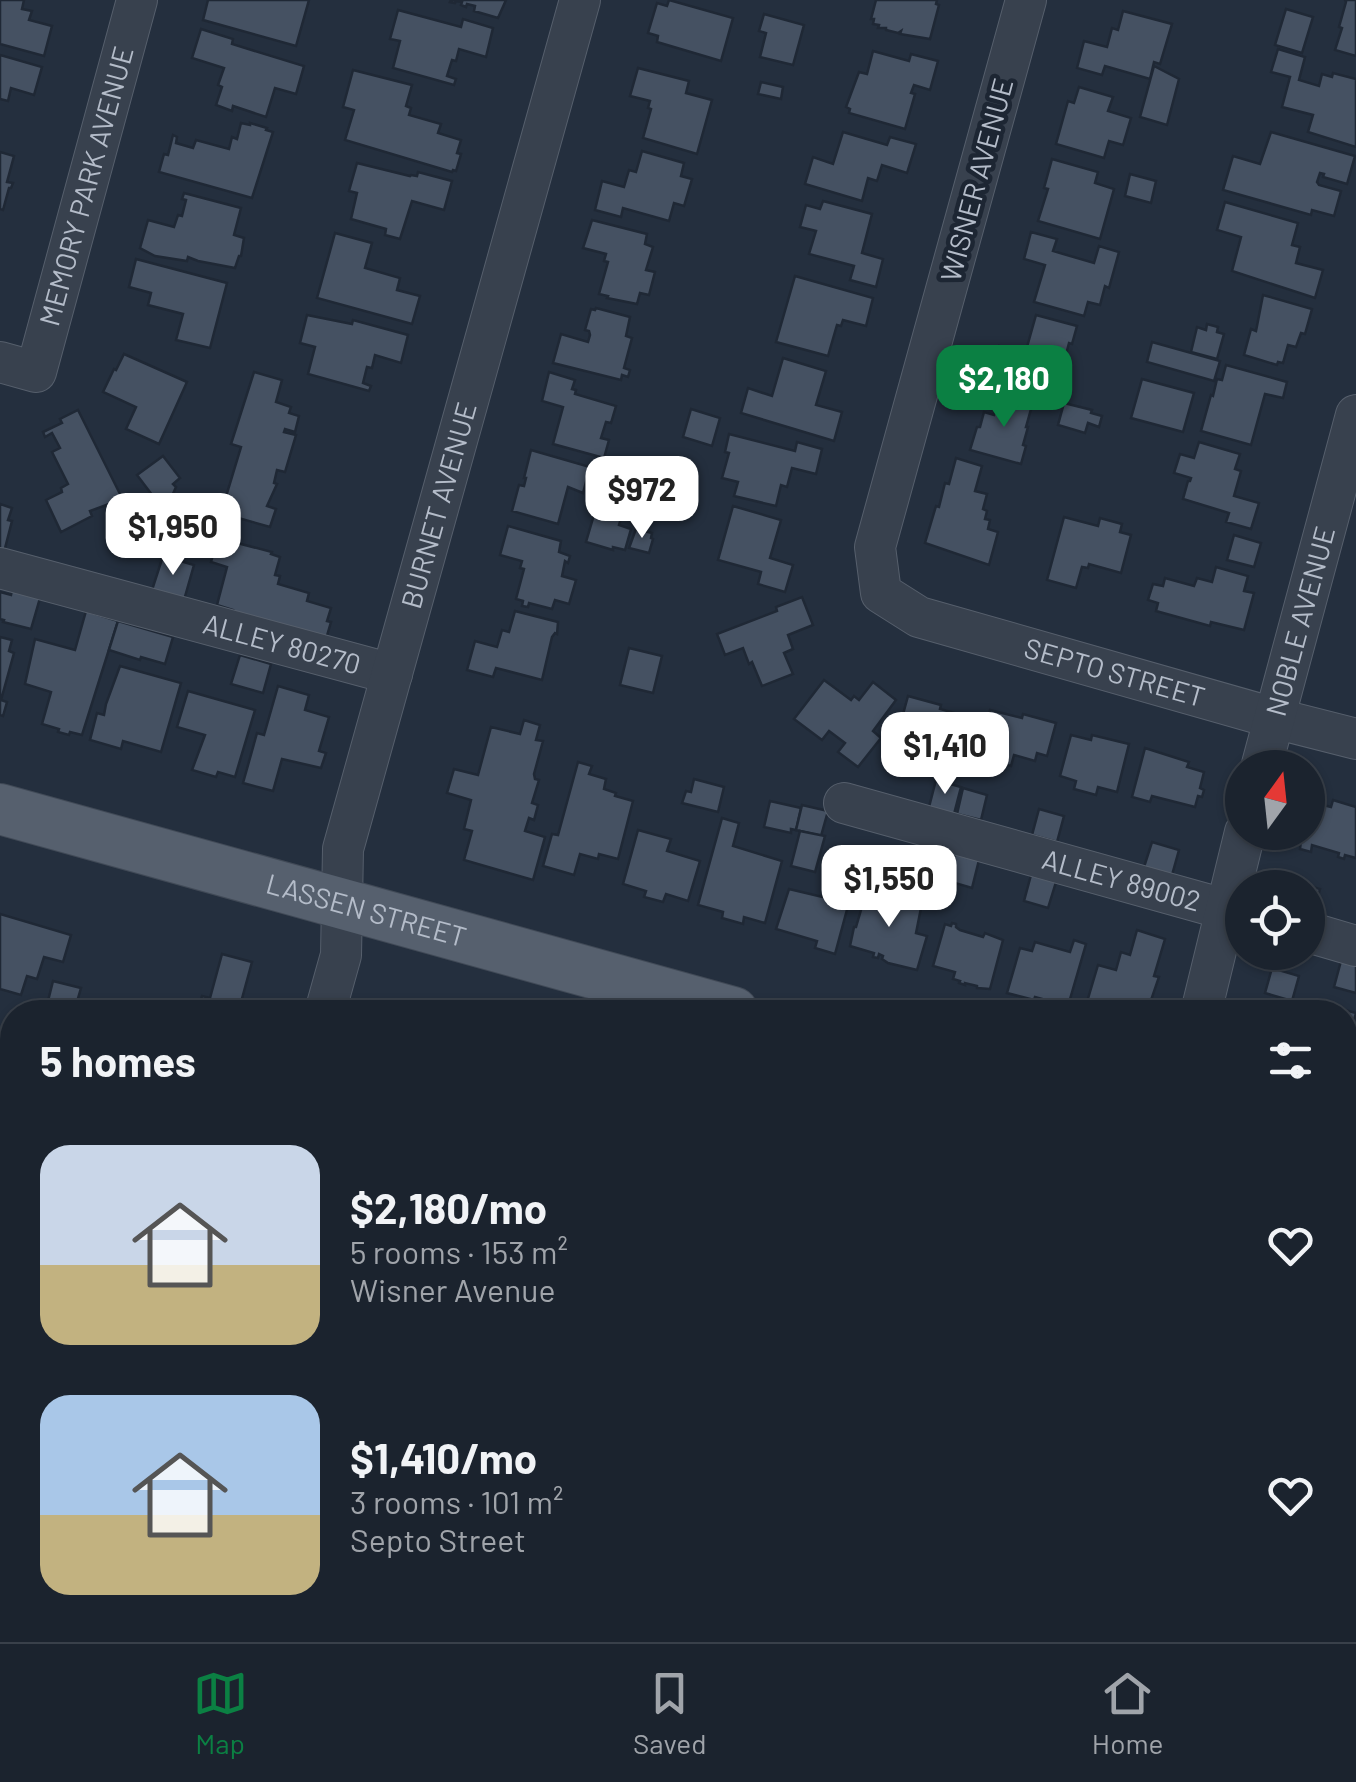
<!DOCTYPE html>
<html lang="en">
<head>
<meta charset="utf-8">
<style>
  :root { --surface:#1b232e; --page:#282f3a; --text:#f1f3f6; --muted:#a0a4aa; --line:#39404a; --accent:#0b8043 }
  body { margin:0; font-family:Barlow,sans-serif; background:var(--page); color:var(--text); height:100vh; display:flex; flex-direction:column; font-size:38px; white-space:nowrap }
  * { box-sizing:border-box; margin:0 }
  p { font-size:32px; color:var(--muted) }
  .icon { flex:none; width:55px; height:55px; fill:none; stroke:currentColor; stroke-width:2; stroke-linecap:round; stroke-linejoin:round }
  .map { position:relative; flex:1; overflow:hidden }
  .sheet { position:absolute; left:0px; top:1000px; width:1358px; height:642px; display:flex; flex-direction:column; background:var(--surface); border-radius:40px 40px 0 0; box-shadow:0 2px 8px #0004,0 0 0 2px var(--line) }
  .sheet>* { flex:none }
  .needle { width:65px; rotate:15deg }
  .tools { position:absolute; left:1225px; top:750px; display:grid; gap:20px }
  .tools a { display:grid; place-items:center; width:100px; height:100px; border-radius:50%; background:var(--surface); box-shadow:0 2px 8px #0004,0 0 0 2px var(--line); font-size:50px }
  .price { position:absolute; translate:-50% -85px; padding:0 22px; border-radius:20px; background:#fff; color:#222; font-size:32px; line-height:65px; filter:drop-shadow(0 2px 5px #0008) }
  .price::after { content:''; position:absolute; left:50%; top:60px; width:30px; height:22px; margin-left:-15px; background:inherit; clip-path:polygon(0 0,100% 0,50% 100%) }
  .price.selected { background:var(--accent); color:#fff }
  ul { padding:0; list-style:none }
  li { display:flex; align-items:center; gap:30px; height:250px; padding:0 40px }
  li span { display:grid; place-items:center; flex:none; width:280px; height:200px; border-radius:30px; color:#555 }
  li>.icon { margin-inline-start:auto }
  span .icon { width:120px; height:120px; fill:#fffc; stroke-width:1 }
  li b { font-size:42px }
  h2 { display:flex; justify-content:space-between; align-items:center; height:120px; padding:0 40px; font-size:42px }
  .dock { display:flex; justify-content:space-around; align-items:center; height:140px; border-top:2px solid var(--line); background:var(--surface); font-size:28px; color:var(--muted) }
  .dock a { display:grid; justify-items:center; gap:5px }
  .dock .selected { color:var(--accent) }
  .map>svg:first-child { display:block }
  .building { fill:#455162; stroke:#1f2835; stroke-width:2.5 }
  .lines { fill:none; stroke-linecap:round; stroke-linejoin:round }
  .minor-casing { stroke:#565f6c; stroke-width:42 }
  .major-casing { stroke:#414a57; stroke-width:52 }
  .minor { stroke:#38414e; stroke-width:40 }
  .major { stroke:#56606e; stroke-width:50 }
  .labels { text-anchor:middle; stroke-width:9; stroke-linejoin:round; paint-order:stroke }
  .street-label { font-size:28px; fill:#b4bcc9; stroke:#1d2633 }
</style>
</head>
<body>
<div class="map">
<svg width="1356" height="1642" viewBox="0 0 1356 1642">
  <rect width="100%" height="100%" fill="#242f3e"/>
  <g class="building">
    <polygon points="0,0 24,0 22,9 32,11 29,20 52,26 44,56 0,44"/>
    <polygon points="208,0 309,0 296,46 203,20"/>
    <polygon points="451,0 506,0 498,18 474,11 475,6 467,4 466,7 461,5 462,2 456,1 455,3 450,2"/>
    <polygon points="669,0 733,18 721,61 657,42 658,36 648,33 657,3 667,6"/>
    <polygon points="876,0 937,0 936,4 939,5 930,39 900,34 901,31 898,33 886,30 886,28 878,28 879,25 873,24 874,19 871,19"/>
    <polygon points="1345,0 1356,0 1356,56 1335,50 1342,28 1339,27 1346,2"/>
    <polygon points="1286,9 1313,17 1302,53 1275,45"/>
    <polygon points="398,10 461,27 463,19 493,28 486,57 459,49 456,61 452,60 447,76 456,79 454,85 393,68 400,41 390,39"/>
    <polygon points="1123,11 1172,24 1160,64 1154,62 1150,79 1105,66 1102,75 1077,68 1084,41 1107,47 1112,28 1118,30"/>
    <polygon points="764,14 804,25 793,65 760,57 766,33 759,31"/>
    <polygon points="201,29 233,39 232,44 304,66 296,94 275,88 266,117 233,106 232,111 216,105 222,87 218,85 224,68 192,58"/>
    <polygon points="1278,49 1305,57 1299,80 1319,86 1322,74 1332,77 1333,73 1356,79 1356,147 1308,132 1313,115 1282,107 1290,77 1271,72"/>
    <polygon points="873,51 909,61 911,54 938,61 930,90 914,85 911,93 915,94 905,129 849,113 850,109 846,107 859,72 867,74"/>
    <polygon points="0,55 42,67 34,95 11,88 8,101 0,99"/>
    <polygon points="1154,66 1179,79 1167,125 1140,117"/>
    <polygon points="638,68 689,81 686,93 712,100 697,154 643,138 651,109 648,108 650,101 630,96"/>
    <polygon points="353,70 412,85 406,106 411,108 409,115 441,124 438,133 461,140 457,153 461,154 456,171 453,170 452,172 345,140 354,110 343,107"/>
    <polygon points="761,82 783,87 781,99 758,94"/>
    <polygon points="1079,87 1113,97 1108,111 1131,118 1123,145 1109,141 1104,158 1056,144 1068,101 1074,103"/>
    <polygon points="241,123 250,125 250,123 267,128 266,130 273,132 252,198 159,172 164,154 168,155 173,135 177,137 176,143 193,148 196,140 229,149 232,137 237,139"/>
    <polygon points="843,132 887,145 890,137 916,144 907,173 882,165 877,181 868,178 862,201 805,184 813,157 833,164"/>
    <polygon points="1271,132 1355,156 1347,184 1323,177 1324,174 1320,173 1317,182 1319,185 1341,191 1334,216 1312,210 1311,215 1223,190 1233,156 1260,164"/>
    <polygon points="642,151 684,163 681,176 692,179 684,206 674,203 669,221 623,208 621,217 595,210 602,181 624,187 629,170 636,172"/>
    <polygon points="0,152 14,156 7,182 13,183 11,188 9,188 3,210 0,209"/>
    <polygon points="1052,159 1098,172 1095,183 1114,189 1100,239 1038,221 1048,189 1044,188"/>
    <polygon points="357,163 410,176 411,175 417,176 418,172 452,181 444,210 412,201 400,239 385,235 386,229 351,219 357,193 349,191"/>
    <polygon points="1130,174 1156,181 1151,203 1125,196"/>
    <polygon points="184,193 241,208 234,235 244,238 241,256 239,256 235,268 198,261 188,257 187,261 155,256 140,248 148,220 174,227 178,215 182,216 186,200 182,199"/>
    <polygon points="823,201 872,214 862,253 883,259 876,287 850,280 854,266 809,254 816,231 800,227 806,205 820,209"/>
    <polygon points="1225,202 1298,223 1292,245 1300,247 1296,263 1323,270 1315,298 1232,271 1241,237 1217,230"/>
    <polygon points="592,220 647,234 645,244 653,247 646,270 655,272 649,295 640,293 637,304 607,298 608,296 599,294 608,262 604,261 606,254 583,248"/>
    <polygon points="1031,232 1057,239 1053,251 1094,263 1099,246 1119,252 1109,288 1105,286 1100,305 1088,302 1084,316 1034,302 1045,265 1024,259"/>
    <polygon points="335,233 372,243 365,268 400,278 397,290 420,296 412,324 317,298"/>
    <polygon points="136,259 227,283 210,348 176,340 183,314 148,305 151,293 129,287"/>
    <polygon points="795,276 873,298 866,326 843,320 841,326 837,325 828,356 776,342"/>
    <polygon points="1263,295 1312,309 1305,334 1301,333 1296,347 1288,345 1283,363 1278,362 1277,365 1244,355 1251,329 1256,331"/>
    <polygon points="596,308 630,317 626,336 632,338 624,368 630,370 628,377 622,375 621,380 553,363 561,334 588,342 590,335 589,331 585,330 591,309 595,310"/>
    <polygon points="307,315 352,324 353,320 408,335 401,363 375,355 372,368 367,367 363,383 371,386 369,391 308,374 315,347 300,343"/>
    <polygon points="1036,315 1077,326 1072,344 1069,343 1064,362 1061,361 1057,379 1051,378 1048,390 992,374 999,346 1025,353 1024,355 1027,356 1029,348 1027,347"/>
    <polygon points="1207,324 1218,327 1217,332 1224,334 1217,359 1191,352 1197,327 1206,330"/>
    <polygon points="1152,342 1220,361 1214,381 1147,362"/>
    <polygon points="124,354 187,382 159,444 126,429 136,407 103,392 114,369 116,370"/>
    <polygon points="783,358 826,371 816,405 842,412 834,441 741,413 748,388 772,396"/>
    <polygon points="1226,365 1287,382 1283,398 1265,394 1251,445 1201,431 1211,395 1213,396 1217,379 1222,380"/>
    <polygon points="254,372 282,380 276,402 291,407 289,413 299,416 295,432 285,429 284,432 296,435 285,472 277,470 274,483 277,484 267,506 276,509 270,527 221,513 241,447 231,444"/>
    <polygon points="549,372 575,380 572,389 576,390 575,394 616,406 611,423 606,422 601,438 609,440 604,458 553,444 563,407 542,401"/>
    <polygon points="1142,379 1194,393 1183,432 1131,418"/>
    <polygon points="1000,393 1033,402 1026,427 1028,427 1023,445 1026,446 1021,464 970,450 977,427 980,427 984,412 994,415"/>
    <polygon points="1064,403 1092,410 1091,413 1102,416 1099,427 1088,423 1085,433 1058,425"/>
    <polygon points="691,409 720,418 712,446 683,437"/>
    <polygon points="78,410 121,496 119,498 120,500 90,511 92,516 61,532 46,500 62,492 61,488 68,484 52,452 60,448 52,433 45,437 43,432 62,423 60,419"/>
    <polygon points="729,434 795,451 797,442 822,449 816,474 792,468 787,487 781,485 776,506 734,496 738,482 722,478 729,453 725,452"/>
    <polygon points="1199,442 1240,454 1235,469 1241,471 1234,496 1259,503 1251,529 1226,522 1229,513 1183,499 1188,481 1190,481 1191,478 1174,473 1180,454 1194,458"/>
    <polygon points="531,450 590,467 583,493 568,487 558,524 512,511 519,485 524,486 526,478 524,478"/>
    <polygon points="163,456 180,478 173,484 176,487 165,512 137,475"/>
    <polygon points="956,458 982,466 975,491 987,494 983,509 987,511 985,519 990,520 988,529 998,532 989,565 925,543 936,506 939,507 945,483 949,484"/>
    <polygon points="0,504 12,508 8,520 12,521 4,552 0,551"/>
    <polygon points="733,506 781,520 770,558 793,565 785,592 758,584 761,572 718,560"/>
    <polygon points="596,508 622,515 619,525 631,529 625,550 613,547 613,550 586,542"/>
    <polygon points="1064,517 1098,526 1100,518 1122,524 1120,532 1131,535 1121,573 1089,564 1088,568 1082,567 1076,588 1047,580"/>
    <polygon points="508,526 561,541 559,552 570,556 568,563 565,561 562,576 576,580 569,604 555,600 552,609 529,603 528,607 522,606 523,601 516,599 524,569 520,568 522,561 500,555"/>
    <polygon points="636,529 652,533 651,538 653,539 649,553 629,548"/>
    <polygon points="1234,535 1261,543 1254,567 1227,560"/>
    <polygon points="218,538 272,552 271,554 280,557 275,575 280,576 278,584 309,593 307,601 331,608 327,621 331,622 326,639 231,615 233,610 217,605 227,567 211,562"/>
    <polygon points="163,556 194,565 184,600 152,590"/>
    <polygon points="1216,567 1248,576 1244,591 1254,593 1244,630 1211,622 1210,626 1156,611 1158,603 1148,600 1153,584 1163,586 1165,578 1194,586 1197,578 1212,582"/>
    <polygon points="12,590 40,598 31,629 3,622 4,620 0,619 0,592 11,595"/>
    <polygon points="802,597 813,625 788,635 793,649 784,653 793,674 762,686 752,662 749,664 743,648 725,655 717,634 777,611 776,607"/>
    <polygon points="86,611 118,621 82,735 70,732 69,735 58,732 59,729 42,724 51,692 25,684 35,639 75,650"/>
    <polygon points="515,611 558,622 557,634 555,633 552,637 542,680 496,668 493,677 467,670 475,641 497,647 502,630 509,632"/>
    <polygon points="118,621 173,637 165,664 141,657 140,660 109,650"/>
    <polygon points="0,637 12,640 9,651 14,653 1,700 7,702 3,716 0,715"/>
    <polygon points="629,648 662,656 653,693 620,685"/>
    <polygon points="240,655 271,664 263,693 231,684"/>
    <polygon points="120,666 181,683 161,752 123,741 121,749 90,740 97,713 104,715 106,704"/>
    <polygon points="824,680 851,700 854,696 859,700 873,682 896,700 873,731 881,738 858,767 838,752 845,743 829,731 822,740 794,719"/>
    <polygon points="278,686 309,695 305,710 329,717 319,751 326,753 321,768 282,759 273,791 243,783 257,733 264,735"/>
    <polygon points="188,691 255,710 235,777 218,772 216,777 192,770 205,735 177,727"/>
    <polygon points="908,696 941,705 940,709 972,718 962,755 954,753 952,762 926,754 928,746 907,740 909,732 899,729"/>
    <polygon points="990,710 1022,718 1023,714 1056,723 1047,756 1037,753 1035,761 1014,755 1011,766 987,760 990,748 981,746"/>
    <polygon points="524,720 540,725 536,740 543,741 534,774 535,779 539,780 532,803 538,805 534,820 529,818 525,831 545,837 533,880 464,860 472,831 464,829 471,800 447,793 454,769 478,775 491,727 520,734"/>
    <polygon points="1071,735 1091,740 1092,735 1129,744 1117,792 1098,787 1096,795 1074,789 1076,781 1060,776"/>
    <polygon points="1145,748 1189,762 1187,767 1204,772 1200,788 1204,790 1202,797 1198,796 1195,807 1152,796 1150,802 1132,797"/>
    <polygon points="578,762 592,766 589,774 606,779 604,789 616,793 615,796 633,801 618,859 599,854 598,859 580,854 574,875 543,866 552,834 558,835"/>
    <polygon points="694,779 724,787 718,812 682,803 686,791 691,792"/>
    <polygon points="936,780 961,787 954,814 929,807"/>
    <polygon points="963,788 987,795 981,820 957,814"/>
    <polygon points="1333,800 1356,807 1356,858 1345,855 1344,859 1338,857 1339,853 1312,845 1311,852 1300,849 1302,832 1308,832 1308,814 1311,802 1331,807"/>
    <polygon points="770,801 801,808 796,830 791,829 791,833 764,827"/>
    <polygon points="802,805 828,811 821,836 796,830"/>
    <polygon points="1039,809 1064,816 1057,842 1032,835"/>
    <polygon points="722,818 739,823 733,846 782,861 765,923 744,917 743,924 722,918 723,912 698,905"/>
    <polygon points="638,830 671,839 667,851 700,861 688,901 666,894 663,902 644,897 646,891 623,884"/>
    <polygon points="800,831 825,836 815,872 791,866"/>
    <polygon points="1152,842 1179,850 1172,875 1144,867"/>
    <polygon points="928,846 953,852 945,880 921,874"/>
    <polygon points="955,854 979,860 972,888 948,881"/>
    <polygon points="838,874 855,880 835,954 815,948 817,941 776,929 789,889 831,899"/>
    <polygon points="1031,875 1056,882 1048,908 1024,901"/>
    <polygon points="1293,881 1320,889 1313,913 1308,912 1308,888 1291,888"/>
    <polygon points="868,886 886,892 885,897 921,908 916,933 927,936 917,970 888,963 882,959 883,956 879,954 878,958 873,957 874,953 850,946 854,927 856,927"/>
    <polygon points="0,914 71,935 63,962 44,957 37,979 27,976 21,995 0,989"/>
    <polygon points="952,923 956,924 956,927 960,930 983,937 985,933 1003,940 990,989 977,988 977,986 965,983 965,985 959,983 960,981 953,979 955,972 933,966 945,924 951,926"/>
    <polygon points="1137,930 1165,939 1154,976 1159,977 1147,1012 1084,1012 1098,965 1116,970 1121,952 1130,955"/>
    <polygon points="1074,940 1086,944 1068,1006 1035,997 1034,1000 1007,993 1020,948 1032,951 1035,942 1070,952"/>
    <polygon points="222,954 252,962 240,1006 247,1008 246,1012 198,1012 202,996 210,998"/>
    <polygon points="1341,961 1356,965 1356,993 1334,987"/>
    <polygon points="1272,968 1299,976 1292,1001 1265,993"/>
    <polygon points="53,981 81,988 74,1012 59,1012 46,1009"/>
    <polygon points="1334,1007 1356,1013 1348,1043 1356,1045 1356,1089 1345,1086 1345,1012 1332,1012"/>
    <polygon points="0,1157 12,1161 12,1209 0,1205"/>
    <polygon points="0,1212 12,1216 12,1250 4,1247 8,1263 0,1265"/>
    <polygon points="12,1338 12,1415 0,1411 0,1369 4,1370"/>
    <polygon points="0,1505 12,1508 10,1533 0,1530"/>
    <polygon points="1345,1510 1356,1513 1356,1552 1345,1551"/>
    <polygon points="682,1630 695,1630 728,1639 727,1642 678,1642"/>
    <polygon points="850,1630 884,1630 880,1642 847,1641"/>
    <polygon points="1180,1630 1215,1630 1213,1634 1228,1638 1227,1642 1177,1642"/>
  </g>
  <g class="lines">
    <defs>
      <g id="minor">
        <path id="s1" d="M1026,0L875,547L881,593L919,617L1274,718L1356,739"/>
        <path id="s2" d="M0,362L36,372L137,0"/>
        <path id="s3" d="M0,568L392,674"/>
        <path id="s4" d="M1261,768L1356,415"/>
        <path id="s5" d="M844,803L1242,914"/>
        <polyline points="1308,932 1356,946"/>
        <path id="s6" d="M325,1012L341,955L343,849L580,0"/>
        <polyline points="1201,1012 1245,832"/>
        <polyline points="150,1642 154,1630"/>
        <polyline points="1032,1642 1035,1630"/>
      </g>
      <g id="major">
        <path id="s7" d="M0,809L733,1012"/>
        <polyline points="1345,1181 1356,1184"/>
      </g>
    </defs>
    <use href="#minor" class="minor-casing"/>
    <use href="#major" class="major-casing"/>
    <use href="#minor" class="minor"/>
    <use href="#major" class="major"/>
  </g>
  <g class="labels">
    <g class="street-label">
      <text transform="translate(977 180) rotate(-75)" y="10">WISNER AVENUE</text>
      <text dy="10" stroke="none"><textPath href="#s2" startOffset="230">MEMORY PARK AVENUE</textPath></text>
      <text dy="10" stroke="none"><textPath href="#s6" startOffset="522">BURNET AVENUE</textPath></text>
      <text dy="10" stroke="none"><textPath href="#s4" startOffset="152">NOBLE AVENUE</textPath></text>
      <text dy="10" stroke="none"><textPath href="#s3" startOffset="292">ALLEY 80270</textPath></text>
      <text dy="10" stroke="none"><textPath href="#s1" startOffset="862">SEPTO STREET</textPath></text>
      <text dy="10" stroke="none"><textPath href="#s5" startOffset="288">ALLEY 89002</textPath></text>
      <text dy="10" stroke="none"><textPath href="#s7" startOffset="380">LASSEN STREET</textPath></text>
    </g>
  </g>
</svg>
<div class="tools">
<a><svg class="needle" viewBox="-14 -14 28 28"><path d="M0-13l5 13h-10z" fill="#e53935"/><path d="M0 13l5-13h-10z" fill="#a0a4aa"/></svg></a>
<a><svg class="icon" aria-label="locate" viewBox="0 0 24 24"><circle cx="12" cy="12" r="6"/><path d="M12 2v4M12 18v4M2 12h4M18 12h4"/></svg></a>
</div>
<b class="price selected" style="left:1004px;top:430px">$2,180</b>
<b class="price" style="left:642px;top:541px">$972</b>
<b class="price" style="left:173px;top:578px">$1,950</b>
<b class="price" style="left:945px;top:797px">$1,410</b>
<b class="price" style="left:889px;top:930px">$1,550</b>
<section class="sheet">
<h2>5 homes<svg class="icon" aria-label="filters" viewBox="0 0 24 24"><path d="M4 7h16M4 17h16"/><circle cx="9" cy="7" r="2"/><circle cx="15" cy="17" r="2"/></svg></h2>
<ul>
<li><span style="background:linear-gradient(#c9d6e8 60%,#c2b280 0)"><svg class="icon" aria-label="home" viewBox="0 0 24 24"><path d="M3 11l9-7 9 7M6 9v11h12V9"/></svg></span><div><b>$2,180/mo</b><p>5 rooms · 153 m²</p><p>Wisner Avenue</p></div><svg class="icon" aria-label="heart" viewBox="0 0 24 24"><path d="M12 20l-8-8c-3-5 5-10 8-4 3-6 11-1 8 4z"/></svg></li>
<li><span style="background:linear-gradient(#a9c7e8 60%,#c2b280 0)"><svg class="icon" aria-label="home" viewBox="0 0 24 24"><path d="M3 11l9-7 9 7M6 9v11h12V9"/></svg></span><div><b>$1,410/mo</b><p>3 rooms · 101 m²</p><p>Septo Street</p></div><svg class="icon" aria-label="heart" viewBox="0 0 24 24"><path d="M12 20l-8-8c-3-5 5-10 8-4 3-6 11-1 8 4z"/></svg></li>
</ul>
</section>
</div>
<nav class="dock">
<a class="selected"><svg class="icon" aria-label="map" viewBox="0 0 24 24"><path d="M3 6l6-2 6 2 6-2v14l-6 2-6-2-6 2zM9 4v14M15 6v14"/></svg>Map</a>
<a><svg class="icon" aria-label="saved" viewBox="0 0 24 24"><path d="M7 4h10v16l-5-4-5 4z"/></svg>Saved</a>
<a><svg class="icon" aria-label="home" viewBox="0 0 24 24"><path d="M3 11l9-7 9 7M6 9v11h12V9"/></svg>Home</a>
</nav>
</body>
</html>
